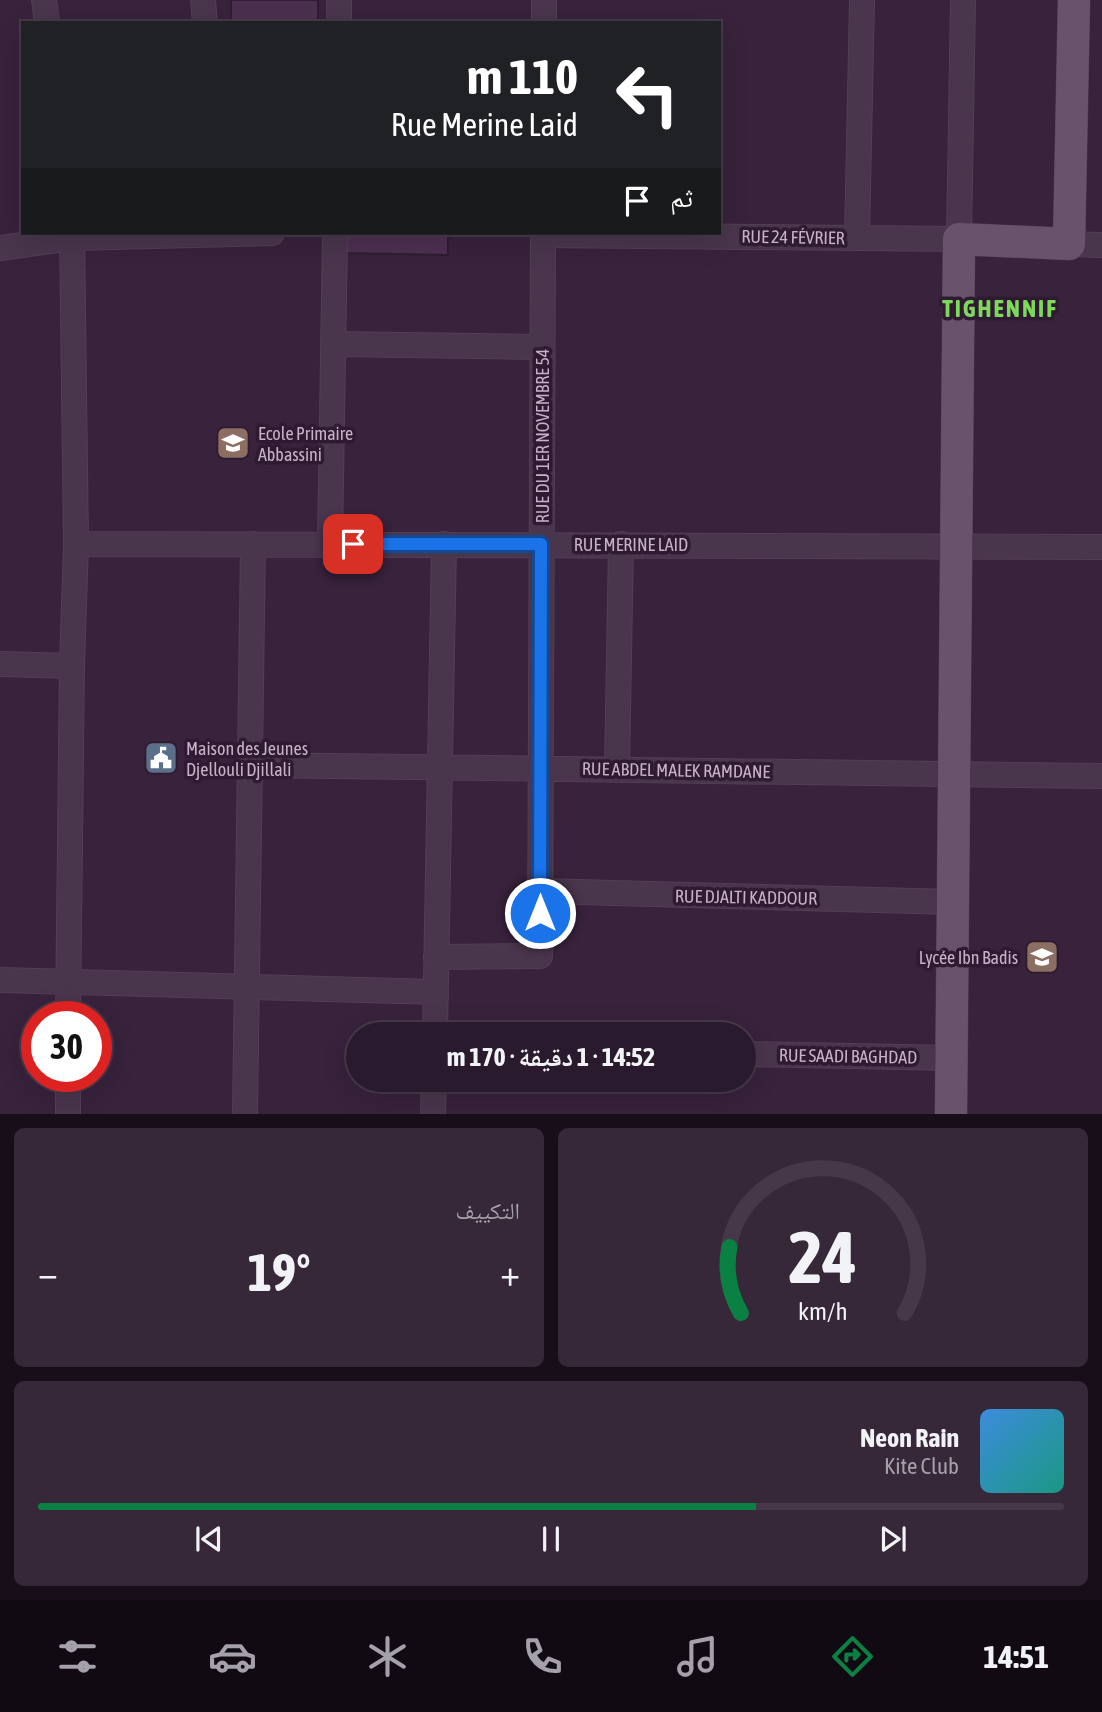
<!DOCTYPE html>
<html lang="ar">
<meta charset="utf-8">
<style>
body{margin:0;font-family:"Asap Condensed","Noto Naskh Arabic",sans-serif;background:#362739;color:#f1f3f6;direction:rtl;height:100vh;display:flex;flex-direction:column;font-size:26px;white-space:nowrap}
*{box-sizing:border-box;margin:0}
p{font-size:23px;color:#a5a1aa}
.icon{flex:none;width:38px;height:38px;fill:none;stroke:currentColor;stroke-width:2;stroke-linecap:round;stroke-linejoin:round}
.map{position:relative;height:1114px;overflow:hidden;direction:ltr}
.sheet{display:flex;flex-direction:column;gap:14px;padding:14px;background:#170e19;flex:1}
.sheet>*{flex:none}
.top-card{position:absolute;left:21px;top:21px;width:700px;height:214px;border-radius:0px;box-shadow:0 7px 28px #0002,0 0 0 2px #463849;direction:rtl;background:#202124;color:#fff;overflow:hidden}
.speed{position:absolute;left:21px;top:1001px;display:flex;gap:14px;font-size:35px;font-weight:700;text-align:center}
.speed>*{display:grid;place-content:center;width:91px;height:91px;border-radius:50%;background:#2a1a2d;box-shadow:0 7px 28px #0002,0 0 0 2px #463849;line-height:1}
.speed .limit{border:10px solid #d22;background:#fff;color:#111}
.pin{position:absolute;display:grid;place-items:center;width:60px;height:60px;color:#fff;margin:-30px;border-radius:14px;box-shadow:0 4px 10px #0006}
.me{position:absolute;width:77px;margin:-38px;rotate:0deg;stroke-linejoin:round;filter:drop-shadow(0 0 5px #0008)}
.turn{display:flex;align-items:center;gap:24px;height:147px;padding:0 28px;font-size:32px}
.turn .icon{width:91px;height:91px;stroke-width:2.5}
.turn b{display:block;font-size:49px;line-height:60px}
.then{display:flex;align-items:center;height:66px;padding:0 28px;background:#0003;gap:14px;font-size:26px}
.big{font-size:52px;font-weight:700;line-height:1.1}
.sheet .widget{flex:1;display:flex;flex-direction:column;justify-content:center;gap:10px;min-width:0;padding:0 24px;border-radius:10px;background:#362739}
.sheet .dial{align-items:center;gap:0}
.dial svg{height:182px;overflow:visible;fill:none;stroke:#463849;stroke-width:7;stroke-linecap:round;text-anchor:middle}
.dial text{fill:#f1f3f6;stroke:none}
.song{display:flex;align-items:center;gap:21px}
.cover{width:84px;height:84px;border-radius:10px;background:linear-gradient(135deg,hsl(210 70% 55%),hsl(170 70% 35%))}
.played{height:7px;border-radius:4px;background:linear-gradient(90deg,#0b8043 70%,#463849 70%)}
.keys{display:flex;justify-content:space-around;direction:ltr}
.heat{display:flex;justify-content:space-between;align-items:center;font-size:38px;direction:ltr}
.sheet .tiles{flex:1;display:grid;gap:14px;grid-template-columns:1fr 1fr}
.widget:last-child{grid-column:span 2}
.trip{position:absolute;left:346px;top:1022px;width:410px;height:70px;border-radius:35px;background:#2a1a2d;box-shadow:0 7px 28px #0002,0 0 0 2px #463849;font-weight:700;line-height:70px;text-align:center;direction:rtl}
.tab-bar{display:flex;height:112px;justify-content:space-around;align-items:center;background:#110a12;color:#a5a1aa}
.tab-bar .icon{width:49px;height:49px}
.tab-bar .current{color:#0b8043}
.tab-bar b{font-size:32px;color:#f1f3f6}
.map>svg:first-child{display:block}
</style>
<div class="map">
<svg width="1102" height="1114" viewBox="0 0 1102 1114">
<rect width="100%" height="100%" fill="#38223c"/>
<path fill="#4c3050" stroke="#301d33" stroke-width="2" d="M231,0H318V23H231Z
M343,233H448V255L343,253Z"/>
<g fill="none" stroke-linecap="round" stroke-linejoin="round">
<defs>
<path id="minor" d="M44,0L47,23
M203,0L205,23
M339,23V0
M544,23V0
M543,235L959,239L963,0
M857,238L862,0
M1069,244L1102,245
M0,248L73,238L272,233
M333,344L542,347
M76,544L1102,547
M330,544L335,233
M0,664L72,666
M250,765L1102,776
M617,769L621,544
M540,891L953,902
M436,957L540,956L543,233
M0,980L436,992
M68,1017L72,666L76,544L72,233
M435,1034L444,544
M744,1054L952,1058
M68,1114V1076
M245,1114L253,544
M433,1114L434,1080"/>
<path id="major" d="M951,1114L959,239L1069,244L1074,0"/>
</defs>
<use href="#minor" stroke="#533f55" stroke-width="26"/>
<use href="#major" stroke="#533f55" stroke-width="33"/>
<use href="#minor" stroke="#49354c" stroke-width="24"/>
<use href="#major" stroke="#69536c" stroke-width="32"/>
</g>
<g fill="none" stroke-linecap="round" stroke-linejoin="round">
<defs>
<path id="route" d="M353,544H541L540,913"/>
</defs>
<use href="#route" stroke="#114b97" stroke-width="18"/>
<use href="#route" stroke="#1a73e8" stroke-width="12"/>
</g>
<defs>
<symbol id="school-square" viewBox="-11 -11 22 22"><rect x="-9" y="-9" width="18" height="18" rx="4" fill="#8d6e63" stroke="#2e1b31"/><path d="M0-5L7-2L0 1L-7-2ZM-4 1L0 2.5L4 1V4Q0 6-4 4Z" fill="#fff"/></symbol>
<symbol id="civic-square" viewBox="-11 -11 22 22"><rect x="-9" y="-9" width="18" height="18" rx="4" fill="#5c6f8a" stroke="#2e1b31"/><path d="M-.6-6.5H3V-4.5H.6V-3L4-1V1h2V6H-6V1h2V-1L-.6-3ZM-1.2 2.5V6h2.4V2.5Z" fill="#fff"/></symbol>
</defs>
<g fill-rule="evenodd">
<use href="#school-square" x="214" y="424" width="38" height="38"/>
<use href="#civic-square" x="142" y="739" width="38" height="38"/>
<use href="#school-square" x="1023" y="938" width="38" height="38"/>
</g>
<g text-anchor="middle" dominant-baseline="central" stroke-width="7" stroke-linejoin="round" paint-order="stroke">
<g font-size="18" fill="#c6b1c8" stroke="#2e1b31">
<text transform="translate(793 237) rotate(1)">RUE 24 FÉVRIER</text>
<text transform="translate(542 436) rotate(-90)">RUE DU 1ER NOVEMBRE 54</text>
<text x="631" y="544">RUE MERINE LAID</text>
<text transform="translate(676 770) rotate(1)">RUE ABDEL MALEK RAMDANE</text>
<text transform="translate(746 897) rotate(1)">RUE DJALTI KADDOUR</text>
<text transform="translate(848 1056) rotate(1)">RUE SAADI BAGHDAD</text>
</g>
<g font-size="18" fill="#c6b1c8" stroke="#2e1b31" text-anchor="start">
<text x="258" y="433">Ecole Primaire<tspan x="258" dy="21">Abbassini</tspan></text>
<text x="186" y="748">Maison des Jeunes<tspan x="186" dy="21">Djellouli Djillali</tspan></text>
<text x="1018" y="957" text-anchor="end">Lycée Ibn Badis</text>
</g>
<g font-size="24" font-weight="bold" letter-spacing="2" fill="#7ed85b" stroke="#2e1b31">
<text x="1000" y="308">TIGHENNIF</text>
</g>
</g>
</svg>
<div class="speed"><div class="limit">30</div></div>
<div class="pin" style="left:353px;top:544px;background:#d93025"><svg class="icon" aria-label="arrive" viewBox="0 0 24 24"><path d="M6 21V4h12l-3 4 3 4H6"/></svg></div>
<svg class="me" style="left:540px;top:913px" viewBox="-20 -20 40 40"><circle r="17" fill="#1a73e8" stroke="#fff" stroke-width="3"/><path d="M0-11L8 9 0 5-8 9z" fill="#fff"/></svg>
<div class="trip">14:52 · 1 دقيقة · 170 m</div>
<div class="top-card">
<div class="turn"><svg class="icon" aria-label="left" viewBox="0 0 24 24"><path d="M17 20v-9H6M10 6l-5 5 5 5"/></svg><div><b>110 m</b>Rue Merine Laid</div></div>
<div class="then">ثم<svg class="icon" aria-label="arrive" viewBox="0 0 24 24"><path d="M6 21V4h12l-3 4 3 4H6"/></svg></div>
</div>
</div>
<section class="sheet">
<div class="tiles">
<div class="widget dial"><svg viewBox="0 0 100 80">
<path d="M14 69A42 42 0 1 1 86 69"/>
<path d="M14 69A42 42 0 0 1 9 40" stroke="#0b8043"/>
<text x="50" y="56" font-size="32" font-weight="700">24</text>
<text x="50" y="72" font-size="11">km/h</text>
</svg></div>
<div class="widget"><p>التكييف</p>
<div class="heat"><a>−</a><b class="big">19°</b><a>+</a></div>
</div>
<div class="widget">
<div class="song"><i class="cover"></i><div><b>Neon Rain</b><p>Kite Club</p></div></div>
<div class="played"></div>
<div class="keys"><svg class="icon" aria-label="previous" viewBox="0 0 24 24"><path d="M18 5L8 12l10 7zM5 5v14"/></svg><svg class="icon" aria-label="pause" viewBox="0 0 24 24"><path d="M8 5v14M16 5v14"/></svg><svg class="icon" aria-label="next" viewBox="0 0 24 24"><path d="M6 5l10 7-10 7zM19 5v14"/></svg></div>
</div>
</div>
</section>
<nav class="tab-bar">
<b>14:51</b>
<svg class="icon current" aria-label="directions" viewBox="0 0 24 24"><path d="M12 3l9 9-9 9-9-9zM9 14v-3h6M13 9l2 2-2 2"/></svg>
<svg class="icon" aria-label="music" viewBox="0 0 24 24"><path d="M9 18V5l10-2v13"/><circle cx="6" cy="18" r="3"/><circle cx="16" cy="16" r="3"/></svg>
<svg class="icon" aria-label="phone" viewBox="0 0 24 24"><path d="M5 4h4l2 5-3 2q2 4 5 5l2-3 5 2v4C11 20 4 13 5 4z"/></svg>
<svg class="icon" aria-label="climate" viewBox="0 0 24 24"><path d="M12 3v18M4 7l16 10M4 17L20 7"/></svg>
<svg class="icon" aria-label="car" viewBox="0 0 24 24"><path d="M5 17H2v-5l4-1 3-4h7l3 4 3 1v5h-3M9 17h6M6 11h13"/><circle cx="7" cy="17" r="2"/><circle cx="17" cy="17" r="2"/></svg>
<svg class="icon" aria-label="filters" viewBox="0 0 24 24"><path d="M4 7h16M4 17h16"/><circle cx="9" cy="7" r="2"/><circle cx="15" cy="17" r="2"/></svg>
</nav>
